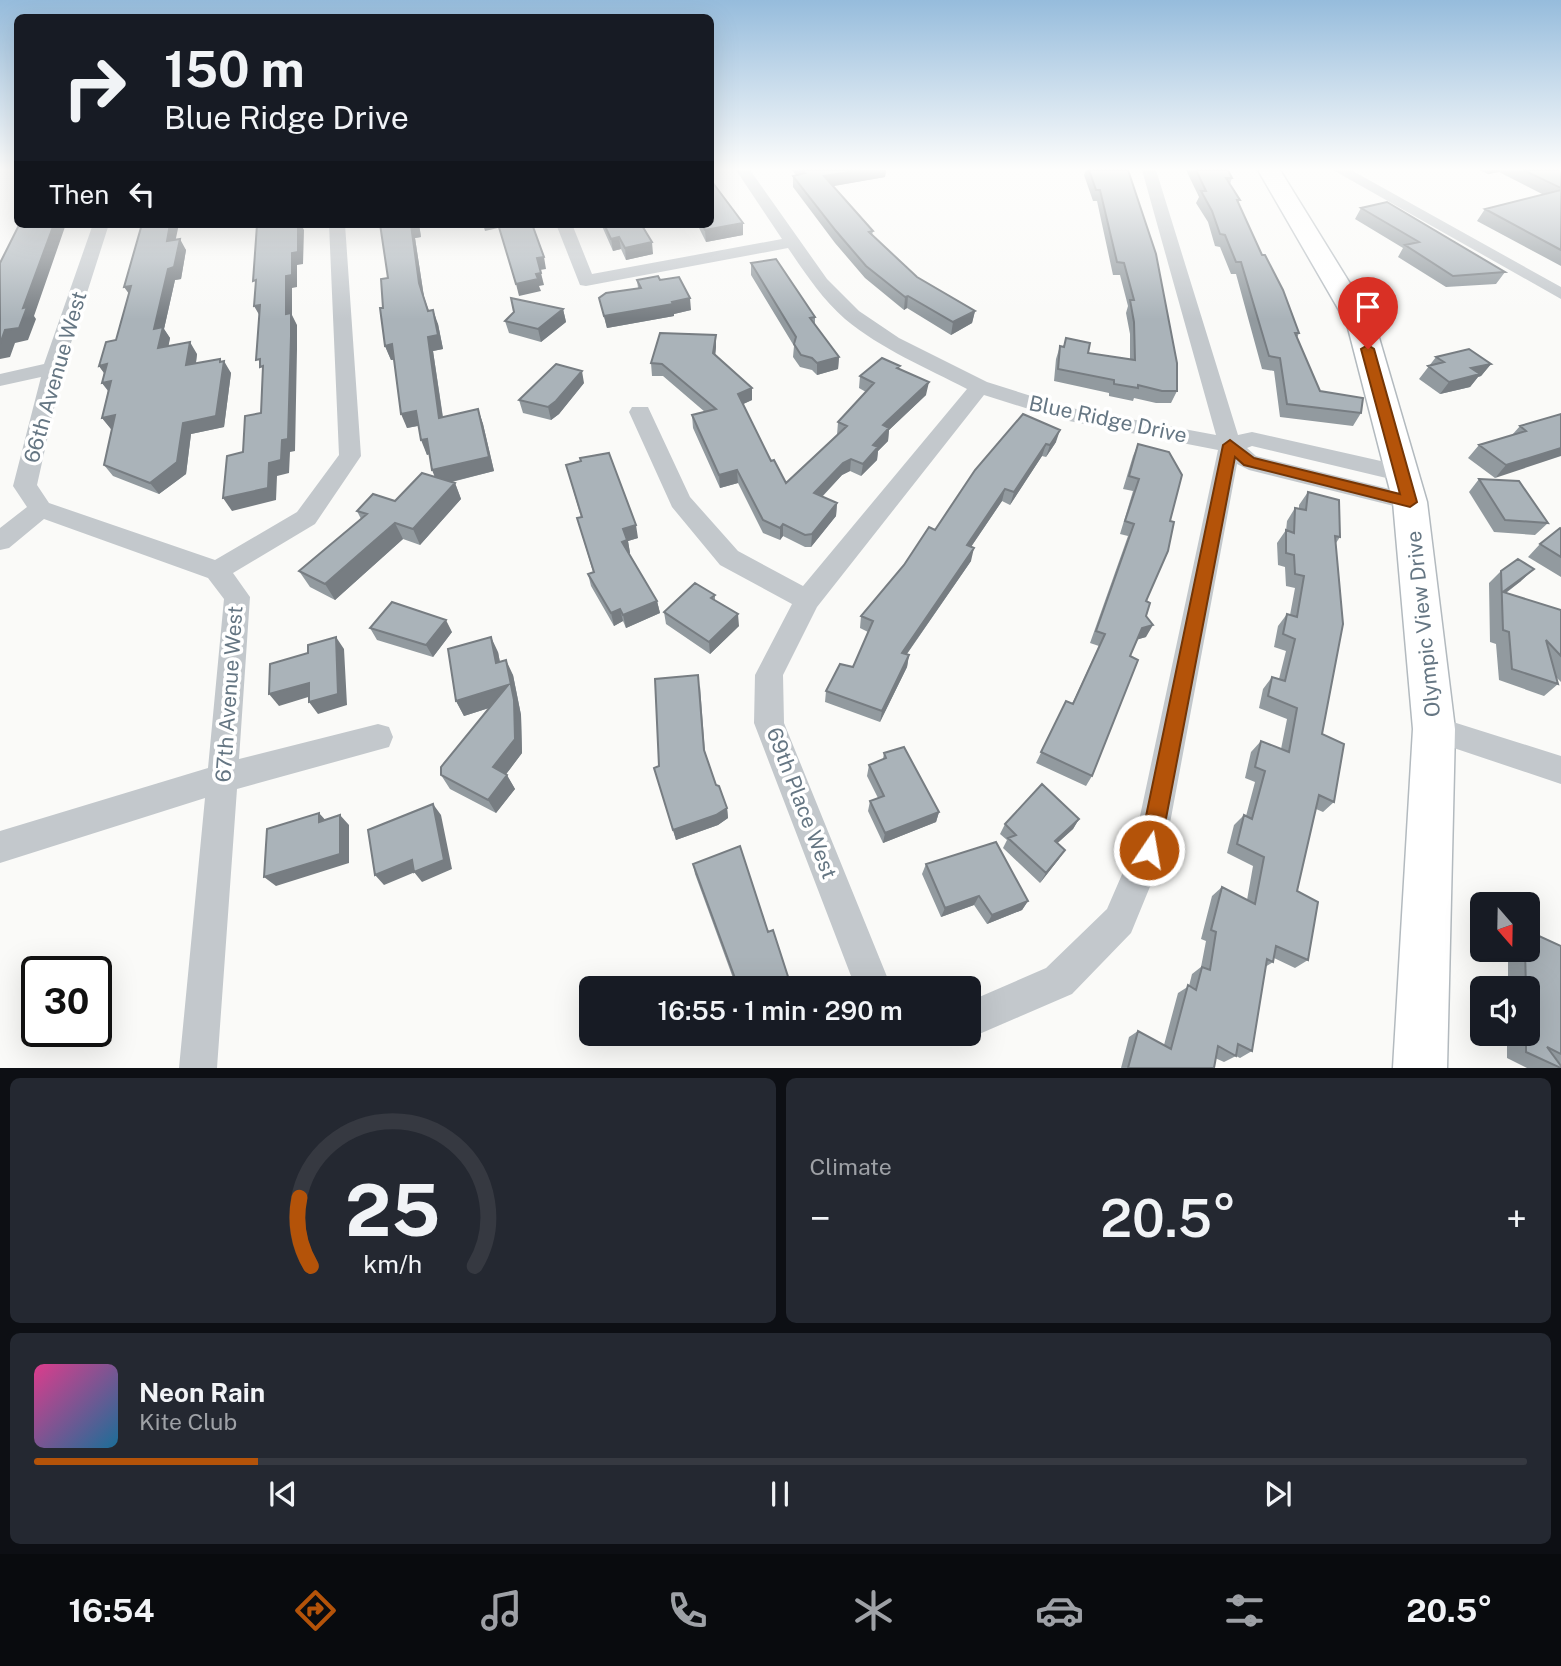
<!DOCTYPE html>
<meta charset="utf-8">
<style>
body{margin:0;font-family:"Public Sans",sans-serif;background:#242831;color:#f1f3f6;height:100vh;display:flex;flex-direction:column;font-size:26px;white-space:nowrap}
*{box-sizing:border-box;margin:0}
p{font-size:23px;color:#9ea1a6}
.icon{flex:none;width:38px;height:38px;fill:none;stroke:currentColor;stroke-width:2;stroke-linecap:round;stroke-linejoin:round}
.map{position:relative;height:1068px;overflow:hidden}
.drawer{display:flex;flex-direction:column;gap:10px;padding:10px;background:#0d0f14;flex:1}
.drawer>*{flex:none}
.banner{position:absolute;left:14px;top:14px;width:700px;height:214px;border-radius:10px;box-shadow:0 7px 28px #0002;background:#171b24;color:#f1f3f6;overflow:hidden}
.needle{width:46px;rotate:160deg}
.buttons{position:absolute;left:1470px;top:892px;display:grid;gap:14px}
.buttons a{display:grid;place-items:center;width:70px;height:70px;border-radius:10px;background:#171b24;box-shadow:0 7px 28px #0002;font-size:35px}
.speed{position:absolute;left:21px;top:956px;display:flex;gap:14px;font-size:35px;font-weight:700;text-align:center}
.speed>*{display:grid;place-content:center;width:91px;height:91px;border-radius:50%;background:#171b24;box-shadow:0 7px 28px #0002;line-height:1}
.speed .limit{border:4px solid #111;border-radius:10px;background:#fff;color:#111}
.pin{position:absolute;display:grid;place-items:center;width:60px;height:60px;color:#fff;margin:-72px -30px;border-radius:50% 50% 50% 0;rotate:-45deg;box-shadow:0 0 7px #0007}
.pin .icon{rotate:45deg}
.me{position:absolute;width:77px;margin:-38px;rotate:12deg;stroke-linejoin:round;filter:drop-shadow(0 0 5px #0008)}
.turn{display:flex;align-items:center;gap:24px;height:147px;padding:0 35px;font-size:32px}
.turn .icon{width:91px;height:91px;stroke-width:2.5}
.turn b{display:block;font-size:49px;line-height:60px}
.then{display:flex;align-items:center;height:66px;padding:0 35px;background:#0003;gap:14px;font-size:26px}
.big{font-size:52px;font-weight:600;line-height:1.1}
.drawer .tile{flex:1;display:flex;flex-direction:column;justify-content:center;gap:10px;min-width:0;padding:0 24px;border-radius:10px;background:#242831}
.drawer .dial{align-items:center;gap:0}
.dial svg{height:182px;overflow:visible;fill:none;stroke:#363941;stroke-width:7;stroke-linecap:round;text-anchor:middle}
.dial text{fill:#f1f3f6;stroke:none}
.song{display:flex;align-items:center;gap:21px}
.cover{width:84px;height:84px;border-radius:10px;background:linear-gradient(135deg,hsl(330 70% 55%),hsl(200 70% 35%))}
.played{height:7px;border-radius:4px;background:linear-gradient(90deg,#b45309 15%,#363941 15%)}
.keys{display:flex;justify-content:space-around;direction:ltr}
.heat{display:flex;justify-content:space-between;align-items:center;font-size:38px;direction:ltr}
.drawer .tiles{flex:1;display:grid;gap:10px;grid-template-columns:1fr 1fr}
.tile:last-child{grid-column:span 2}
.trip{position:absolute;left:579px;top:976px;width:402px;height:70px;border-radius:10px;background:#171b24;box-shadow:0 7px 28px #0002;font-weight:600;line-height:70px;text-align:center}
.tab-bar{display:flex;height:112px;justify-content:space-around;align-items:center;background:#090b0e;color:#9ea1a6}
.tab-bar .icon{width:49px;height:49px}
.tab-bar .selected{color:#b45309}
.tab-bar b{font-size:32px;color:#f1f3f6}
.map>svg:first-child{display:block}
</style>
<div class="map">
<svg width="1561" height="1068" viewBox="0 0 1561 1068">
<rect width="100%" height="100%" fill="#fafaf8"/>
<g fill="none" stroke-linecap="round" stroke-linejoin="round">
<defs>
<path id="secondary" d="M1258,170H1280L1375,324L1427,502L1455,729L1447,1068H1393L1413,729L1393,502L1347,324Z"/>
</defs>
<use href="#secondary" stroke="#b3babf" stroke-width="3"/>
<path fill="#c3c8cc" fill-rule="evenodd" d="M736,170H750L827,279L859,311L899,338L987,382L1066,407L1216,435L1142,170H1156L1238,435L1252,432L1403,466L1411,468L1414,474L1411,480L1403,482L1252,446L1247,448L1256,456L1410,494L1418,496L1422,502L1418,508L1410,510L1249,470L1237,464L1165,850L1131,933L1072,994L970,1038L962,1034H970V1001L1046,968L1107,909L1133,849L1218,450L1064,420L984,395L817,607L783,675L784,723L892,989H856L754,723L755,675L792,604L720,565L672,507L629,412L632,407H648L690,497L738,551L803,586L967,389C927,368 881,349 845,319C822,299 805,273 788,248L586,286L580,285L556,224H572L592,274L782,239Z
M1333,170H1351L1561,287V299Z
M93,224H109L63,368L37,485L49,503L215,560L297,512L339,455L329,224H345L361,456L315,524L233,573L250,597L239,759L378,724L389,727L393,737L389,747L378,750L237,789L217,1068H179L205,798L0,863V831L208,768L224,599L208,578L44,519L9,548L0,550V528L27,507L13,486L41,377L0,386V374L44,364Z
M1434,716L1561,756V784L1424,738L1419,729L1424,720Z"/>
<use href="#secondary" fill="#fff" fill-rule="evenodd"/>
</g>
<path fill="#929a9f" d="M792,170H886L885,177L832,186L873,231L872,235L917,277L975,311L972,323L951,335L907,308L904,310L865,278L835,243L793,187V176L796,175Z
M1086,170H1128L1177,391L1171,403H1156L1134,398L1133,401L1109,396V393L1054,381L1056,359L1060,346L1088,353L1130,359V334L1126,313L1128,306L1120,275H1113L1097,201H1093L1084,175Z
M1186,170H1228L1232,178L1230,184L1240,200L1238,203L1299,333L1297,338L1320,391L1361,413L1353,426L1280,417L1274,371L1262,369L1236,274H1231L1220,247L1215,246L1208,222L1196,203L1199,197Z
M1479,170H1561V266L1477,221L1485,209L1544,195L1499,172L1488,174Z
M711,180L743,223V235L706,242L697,224H710Z
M1361,208L1505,272L1496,284L1446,287L1398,257L1403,248L1355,219Z
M380,224H419L421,237L415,238L424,297L429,311L438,324L443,349L433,351L443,417L478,409L483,424L494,471L452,482L455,483L461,499L420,545L403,539L335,600L310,587L299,571L361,519L357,511L395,501L435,477L429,454L427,455L418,426L407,428L394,360H391L385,346L383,308L388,278Z
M601,224H641L653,254L626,260L621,249L613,251Z
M176,240L186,250L181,279L175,280L164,329L170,338L168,346L197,354L196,363L222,362L231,373L224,427L191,434L186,474L159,494L113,476L104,465L112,429H111L102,418L108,391L102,383L104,373L99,366L116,340L129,293Z
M751,263L815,317V325L839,357L838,369L817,375L812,370L800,367L793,357L794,346L751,275Z
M637,280H660L691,310L674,314V316L607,328L599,298L638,288Z
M563,309L566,322L541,342L509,333L505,321Z
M716,347L715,355L752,388V400L743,404L771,461L786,483L837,435L838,422L866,392L859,388L860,376L900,369L926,395L889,430L888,441L878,451L877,460L861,476L850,471L842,475L822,497L837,503L836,516L811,547H805L783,536L780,540L763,533L738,483L720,488L693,428L692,415L705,412L663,376H652L651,363Z
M1436,357L1491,364L1481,376L1478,377L1470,387L1440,394L1419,379Z
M584,383L559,414L551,420L523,413L519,400Z
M1023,414L1056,442L1046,457L1042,456L1010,505L1002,501L971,547V561L907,654L909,655L907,667L880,722L825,702L826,691L853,667L868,632L860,628L861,616L935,530Z
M1561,414L1495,478L1468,458L1479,445L1512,435L1520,426Z
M1138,444L1146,601V637L1138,639L1130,656L1092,776L1086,786L1036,763L1066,701L1072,704L1099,646L1090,643L1128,536L1120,534L1133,491L1123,489L1133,456Z
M566,465L638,538L628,541L630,553H629L657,601L660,613L626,628L623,621L614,626L591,586L588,574L593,572L577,518L581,517Z
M1479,479L1548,523L1535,535L1494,532L1469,492Z
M1308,492L1340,537L1336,543L1322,734L1334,802L1323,812L1316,809L1297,891L1308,960L1295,968L1274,958L1273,962L1265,967L1252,1051L1240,1058L1236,1056L1224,1062L1215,1058L1214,1068H1121L1129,1037L1138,1031L1164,1045L1178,993L1189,986L1192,974L1201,967L1206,941L1201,939L1212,896L1222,887L1247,900L1253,866L1227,853L1234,825L1244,815L1246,816L1255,782L1245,778L1251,752L1261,741L1281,749L1287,719L1259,708L1263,689L1272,677L1279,679L1286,651L1274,647L1278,626L1287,614L1290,615L1295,588L1286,586L1285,567L1278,565L1277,543L1286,530V531L1287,521L1295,508L1299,509V505Z
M1561,529V577L1528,557L1540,544Z
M1501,571L1521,581L1506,593L1561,610V682L1556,677L1558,684L1544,696L1499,680L1496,644L1490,642L1489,583Z
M715,595V601L739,626L710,654L666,624L664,612Z
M370,628L452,632L433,657L377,640Z
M498,652L500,662L513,675L521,715L522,753L506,774L515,789L496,813L450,789L441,775L489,708L464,716L456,701Z
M700,686L705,753L716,785L727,808L728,818L718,825L676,840L654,768L659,766Z
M884,753L939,812L936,822L883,843L868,811L870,801L878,798L867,776L869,765L883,759Z
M1079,819L1073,829L1057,843L1065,850L1058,860L1040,883L1003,848L1007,840L1000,834L1005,824Z
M693,864L768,932L792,989H737L695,874Z
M926,864L1028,901L1022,910L987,924L974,905L941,917L922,874Z
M1561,946V1068H1527L1507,1058V1034H1528V989H1508V950H1528Z"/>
<path fill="#777d82" d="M863,170H886L885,177L823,188L824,176Z
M1491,170H1500L1499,172L1488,174Z
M743,223V235L706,242L705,230Z
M54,224H66L34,316L36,319L28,340L15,343L10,357L0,359V344L5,330L23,308Z
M170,224H179L173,252L167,241Z
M298,224H301L304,230L303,264L297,265V287L292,288V315L297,325V349L295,451L290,452L289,473L277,476L276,500L232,511L223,498L269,463L286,314V276Z
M419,224L421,237L415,238L424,297L433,326L419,283L411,225Z
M483,224H497L498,228L485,231Z
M619,237L621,249L613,251L611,239Z
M180,239L186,250L181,279L175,280L164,329L170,338L166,360L158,348L154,329L168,269Z
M652,242L653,254L626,260L625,248Z
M544,257L546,269L540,270L537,258Z
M541,273L544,285L539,286L541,291L519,296L516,284L536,274Z
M131,286L132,298L124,287Z
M908,296L907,308L904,310L905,297Z
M690,298L691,310L674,314V316L607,328L604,316Z
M260,305L261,318L254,306Z
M563,309L566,322L541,342L538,329Z
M433,310L438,324L443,349L433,351L445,433L439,418L428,337Z
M975,311L972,323L951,335L953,322Z
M716,335V347L714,366L713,353Z
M190,342L197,354L194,377L186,365Z
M392,344L398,359L391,360L385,346Z
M839,357L838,369L817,375V363Z
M220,359L224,365V361L231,373L224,427L191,434L186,474L159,494L150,483L183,423L220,362Z
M107,364V377L99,366Z
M1491,364L1481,376L1478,377L1470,387L1440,394L1449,382L1471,368Z
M582,371L584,383L559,414L551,420L548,407Z
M111,381V394L102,383Z
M929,382L926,395L889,430L888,441L878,451L877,460L861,476L863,464L883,425Z
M752,388V400L739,406L738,394Z
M478,409L483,424L494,471L438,485L432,470Z
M416,411L422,425L407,428L401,414Z
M115,415L124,426L111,429L102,418Z
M1060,430L1056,442L1046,457L1050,445Z
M427,439L433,453L427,455L421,440Z
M1046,444L1042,456L1010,505L1014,492Z
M1561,448V456L1495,478L1506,465Z
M851,459L850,471L842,475L813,506L814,493L843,463Z
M737,470L738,483L720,488L719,475Z
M455,483L461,499L420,545L413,529Z
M1005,489L1002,501L964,557L967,545Z
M837,503L836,516L811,547L812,534Z
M395,523L403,539L335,600L325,584Z
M783,524V536L780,540V528Z
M636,525L638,538L628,541L630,553L625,554L622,542L623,529Z
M974,548L971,561L899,665L902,653Z
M1534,569L1521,581L1501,596V594Z
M657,601L660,613L626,628L623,615Z
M620,609L623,621L614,626L611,613Z
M738,614L739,626L710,654L709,642Z
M446,620L452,632L433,657L426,645Z
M1153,625L1146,637L1136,640L1142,628Z
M336,637L344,649L347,705L318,714L309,702Z
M491,637L498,652L503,679L496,663Z
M909,655L907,667L880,722L882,711Z
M506,660L513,675L521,715L522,753L501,781L493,767L514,700L464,716L456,701Z
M309,683L318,694L279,706L269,694Z
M507,775L515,789L496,813L488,800Z
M433,804L441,815L452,869L422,882L414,872Z
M727,808L728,818L718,825L676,840L673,830Z
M939,812L936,822L883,843L885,833Z
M319,813L329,824L319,822Z
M340,815L349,825V863L276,886L264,877Z
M1079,819L1073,829L1049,851L1055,841Z
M1065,850L1058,860L1040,883L1046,873Z
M412,860L420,870L384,885L375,875Z
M979,896L974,905L941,917L945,908Z
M1028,901L1022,910L987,924L992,915Z"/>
<path fill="#aab3b9" stroke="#777d82" stroke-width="2" d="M801,170H863L824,176L873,231L869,232L917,277L975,311L953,322L908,296L905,297L866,266L836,231L793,176L805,173Z
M1089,170H1128L1156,254L1177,363V391H1162L1138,385V388L1114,384V380L1058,369L1060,346L1064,347L1066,338L1090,343L1088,353L1135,360L1134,322L1130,300H1134L1124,263L1117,262L1100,190H1096Z
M1196,170H1228L1232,178H1226L1240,200H1237L1262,255H1265L1283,290L1299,333H1295L1320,391L1363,398L1361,413L1287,404L1280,358L1269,356L1241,262H1236L1225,235L1220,234L1212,211L1201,191H1206Z
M1523,170H1561V188Z
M710,179L743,223L705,230L702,224H710Z
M1561,190V250L1485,209Z
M1387,202L1505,272L1453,276L1405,245L1419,242L1361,208Z
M23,224H54L23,308L27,307L19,328L5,330L0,344V263L19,225Z
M142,224H170L167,241L180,239L174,267L168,269L154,329L163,327L158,348L190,342L186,365L220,359V362L224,361L216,416L183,423L177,462L150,483L104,465L115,415L102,418L111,381L102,383L107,364L99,366L106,342L116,340L131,286L124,287Z
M266,224H298V252L292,253V275L286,276V314L291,313V336L288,439L282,440L281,460L269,463L268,488L223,498L227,456L243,452L245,416L261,413L263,366L260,367V359L256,360L260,305L254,306L256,280L253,281L257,225Z
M380,224H415L411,225L419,283L428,311L433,310L438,335L428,337L439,418L478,409L489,457L432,470L427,439L421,440L416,411L401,414L392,344L385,346L380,308H383L381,279L388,278Z
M498,224H532L544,257L537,258L541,273L536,274L538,279L516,284Z
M604,224H641L652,242L625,248L619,237L611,239Z
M776,259L815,317L810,318L839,357L817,363L812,358L801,355L794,344L796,337L751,263Z
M658,276L660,280L679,277L690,298L672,302L673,304L604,316L599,298L606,293L641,288L637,280Z
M511,298L563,309L538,329L505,321L514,312Z
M660,333L716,335L713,353L752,388L738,394L771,461L774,460L786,483L847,426L838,422L874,383L860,376L882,358L900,366L897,368L929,382L883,425L889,428L873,445L878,447L863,464L851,459L843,463L814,493L837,503L812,534L805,535L783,524L780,528L763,520L737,470L719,475L692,415L716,409L662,364L651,363Z
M1469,349L1491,364L1471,368L1480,374L1449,382L1428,366L1444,362L1436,357Z
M556,364L582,371L556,401L548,407L519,400Z
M1023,414L1060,430L1050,445L1046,444L1014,492L1005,489L967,545L974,548L902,653L909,655L882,711L826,691L840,664L853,667L873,621L861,616L904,565L929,527L935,530L975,470Z
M1561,414V448L1506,465L1479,445L1526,431L1520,426Z
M1138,444L1169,452L1182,475L1170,521L1174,522L1168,551L1146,601L1150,603L1146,616L1153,625L1142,628L1130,656L1138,660L1092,776L1041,752L1066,701L1073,704L1105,634L1096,631L1134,524L1125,521L1139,479L1129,476Z
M609,453L636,525L623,529L627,540L622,542L657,601L623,615L620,609L611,613L588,574L594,572L577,518L582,517L566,465L581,461L580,458Z
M422,473L455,483L413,529L395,523L325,584L299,571L367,514L357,511L373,494L395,501Z
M1479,479L1519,481L1548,523L1505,520Z
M1308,492L1339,500L1340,537L1335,536L1343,624L1322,734L1344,744L1334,802L1319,795L1297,891L1318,902L1308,960L1276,946L1273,962L1267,959L1252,1051L1238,1044L1236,1056L1218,1046L1214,1068H1128L1138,1031L1171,1049L1188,985L1196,990L1202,967L1210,970L1216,932L1211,930L1222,887L1255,904L1264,857L1237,844L1244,815L1252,819L1265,771L1255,767L1261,741L1289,752L1297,708L1268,696L1272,677L1285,681L1295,639L1283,634L1287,614L1297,617L1304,576L1295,574L1294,555L1286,553V530L1294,533L1295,508L1306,510Z
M1560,528L1561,529V557L1540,544Z
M1518,559L1534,569L1503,592L1561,610V656L1546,640L1558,684L1512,669L1509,632L1503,630L1501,571Z
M695,583L715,595L711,598L738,614L709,642L664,612Z
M392,602L446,620L426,645L370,628Z
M336,637L338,694L309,702V683L269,694L270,664L308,653V645Z
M491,637L496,663L506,660L514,700L515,739L493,767L507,775L488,800L441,775V767L508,685L456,701L448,649Z
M698,675L704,750L716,785L719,786L727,808L716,815L673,830L654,768L659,766L655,679Z
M904,747L939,812L885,833L870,801L884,796L869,765L886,758L884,753Z
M1042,784L1079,819L1055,841L1065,850L1046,873L1008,838L1016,835L1005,824Z
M433,804L444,860L414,872L412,860L375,875L368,830Z
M319,813V822L340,815V854L264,877L267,829Z
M996,842L1028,901L992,915L979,896L945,908L926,864Z
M740,846L768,932L773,930L792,989H739L693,864Z
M1528,931L1561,946V1054L1547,1047L1561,1066V1068L1526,1052V1034H1528V989H1526L1525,950H1528Z"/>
<linearGradient id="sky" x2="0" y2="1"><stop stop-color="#96bcdc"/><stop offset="0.53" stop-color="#fdfdfc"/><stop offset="1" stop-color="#fdfdfc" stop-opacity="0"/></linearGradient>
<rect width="1561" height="319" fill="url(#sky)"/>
<path fill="#b45309" stroke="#753606" stroke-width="2" d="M1368,345L1374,349L1417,502L1410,507L1244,465L1235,457L1160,850L1157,857L1149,860L1142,857L1139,850L1223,445L1230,440L1254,458L1400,494L1361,349Z"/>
<g text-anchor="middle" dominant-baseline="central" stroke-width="7" stroke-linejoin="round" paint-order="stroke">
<g font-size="21" fill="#657683" stroke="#fff">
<text transform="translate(55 377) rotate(-74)">66th Avenue West</text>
<text transform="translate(1108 419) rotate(12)">Blue Ridge Drive</text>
<text transform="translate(1423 624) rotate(-96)">Olympic View Drive</text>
<text transform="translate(229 694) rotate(-86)">67th Avenue West</text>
<text transform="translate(802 803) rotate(69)">69th Place West</text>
</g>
</g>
</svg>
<div class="buttons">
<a><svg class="needle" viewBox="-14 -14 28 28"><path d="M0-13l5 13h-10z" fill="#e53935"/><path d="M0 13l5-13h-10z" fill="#9ea1a6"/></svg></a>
<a><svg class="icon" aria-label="sound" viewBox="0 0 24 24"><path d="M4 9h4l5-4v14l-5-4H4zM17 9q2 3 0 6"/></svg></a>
</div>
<div class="speed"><div class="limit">30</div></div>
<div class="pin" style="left:1368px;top:349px;background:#d93025"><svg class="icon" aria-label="arrive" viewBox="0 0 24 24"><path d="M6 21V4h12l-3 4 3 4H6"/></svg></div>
<svg class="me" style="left:1149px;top:850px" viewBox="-20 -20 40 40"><circle r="17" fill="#b45309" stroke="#fff" stroke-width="3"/><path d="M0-11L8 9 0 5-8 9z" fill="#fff"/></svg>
<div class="trip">16:55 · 1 min · 290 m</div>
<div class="banner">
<div class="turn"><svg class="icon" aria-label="right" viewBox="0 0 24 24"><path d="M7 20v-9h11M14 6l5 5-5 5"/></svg><div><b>150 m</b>Blue Ridge Drive</div></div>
<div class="then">Then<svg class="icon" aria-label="left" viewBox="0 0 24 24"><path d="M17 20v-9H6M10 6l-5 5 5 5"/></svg></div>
</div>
</div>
<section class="drawer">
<div class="tiles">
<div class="tile dial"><svg viewBox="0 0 100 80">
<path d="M14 69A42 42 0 1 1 86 69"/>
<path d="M14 69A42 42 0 0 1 9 39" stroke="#b45309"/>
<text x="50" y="56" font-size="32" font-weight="700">25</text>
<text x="50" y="72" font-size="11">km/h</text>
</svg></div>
<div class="tile"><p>Climate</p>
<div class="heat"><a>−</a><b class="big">20.5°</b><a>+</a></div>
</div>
<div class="tile">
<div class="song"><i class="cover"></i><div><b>Neon Rain</b><p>Kite Club</p></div></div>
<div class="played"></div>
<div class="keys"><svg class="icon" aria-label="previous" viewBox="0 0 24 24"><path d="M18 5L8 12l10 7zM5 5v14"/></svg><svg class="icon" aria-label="pause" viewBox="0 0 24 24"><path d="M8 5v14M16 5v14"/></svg><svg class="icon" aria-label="next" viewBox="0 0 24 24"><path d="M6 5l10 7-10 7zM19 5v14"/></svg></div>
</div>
</div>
</section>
<nav class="tab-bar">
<b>16:54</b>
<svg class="icon selected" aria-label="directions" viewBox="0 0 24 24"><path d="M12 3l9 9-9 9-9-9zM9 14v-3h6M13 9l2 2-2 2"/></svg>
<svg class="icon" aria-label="music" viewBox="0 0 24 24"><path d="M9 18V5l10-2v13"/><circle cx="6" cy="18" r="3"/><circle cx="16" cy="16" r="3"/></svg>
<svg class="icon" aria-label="phone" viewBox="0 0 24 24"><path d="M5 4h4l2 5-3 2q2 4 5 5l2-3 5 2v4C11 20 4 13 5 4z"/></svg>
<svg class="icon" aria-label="climate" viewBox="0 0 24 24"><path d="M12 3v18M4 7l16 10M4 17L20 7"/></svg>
<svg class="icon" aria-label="car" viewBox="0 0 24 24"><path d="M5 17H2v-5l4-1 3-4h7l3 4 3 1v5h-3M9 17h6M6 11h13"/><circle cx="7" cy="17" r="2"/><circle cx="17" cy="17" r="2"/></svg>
<svg class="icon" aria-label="filters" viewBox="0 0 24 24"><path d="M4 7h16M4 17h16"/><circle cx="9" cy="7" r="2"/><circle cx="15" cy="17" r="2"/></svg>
<b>20.5°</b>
</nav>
